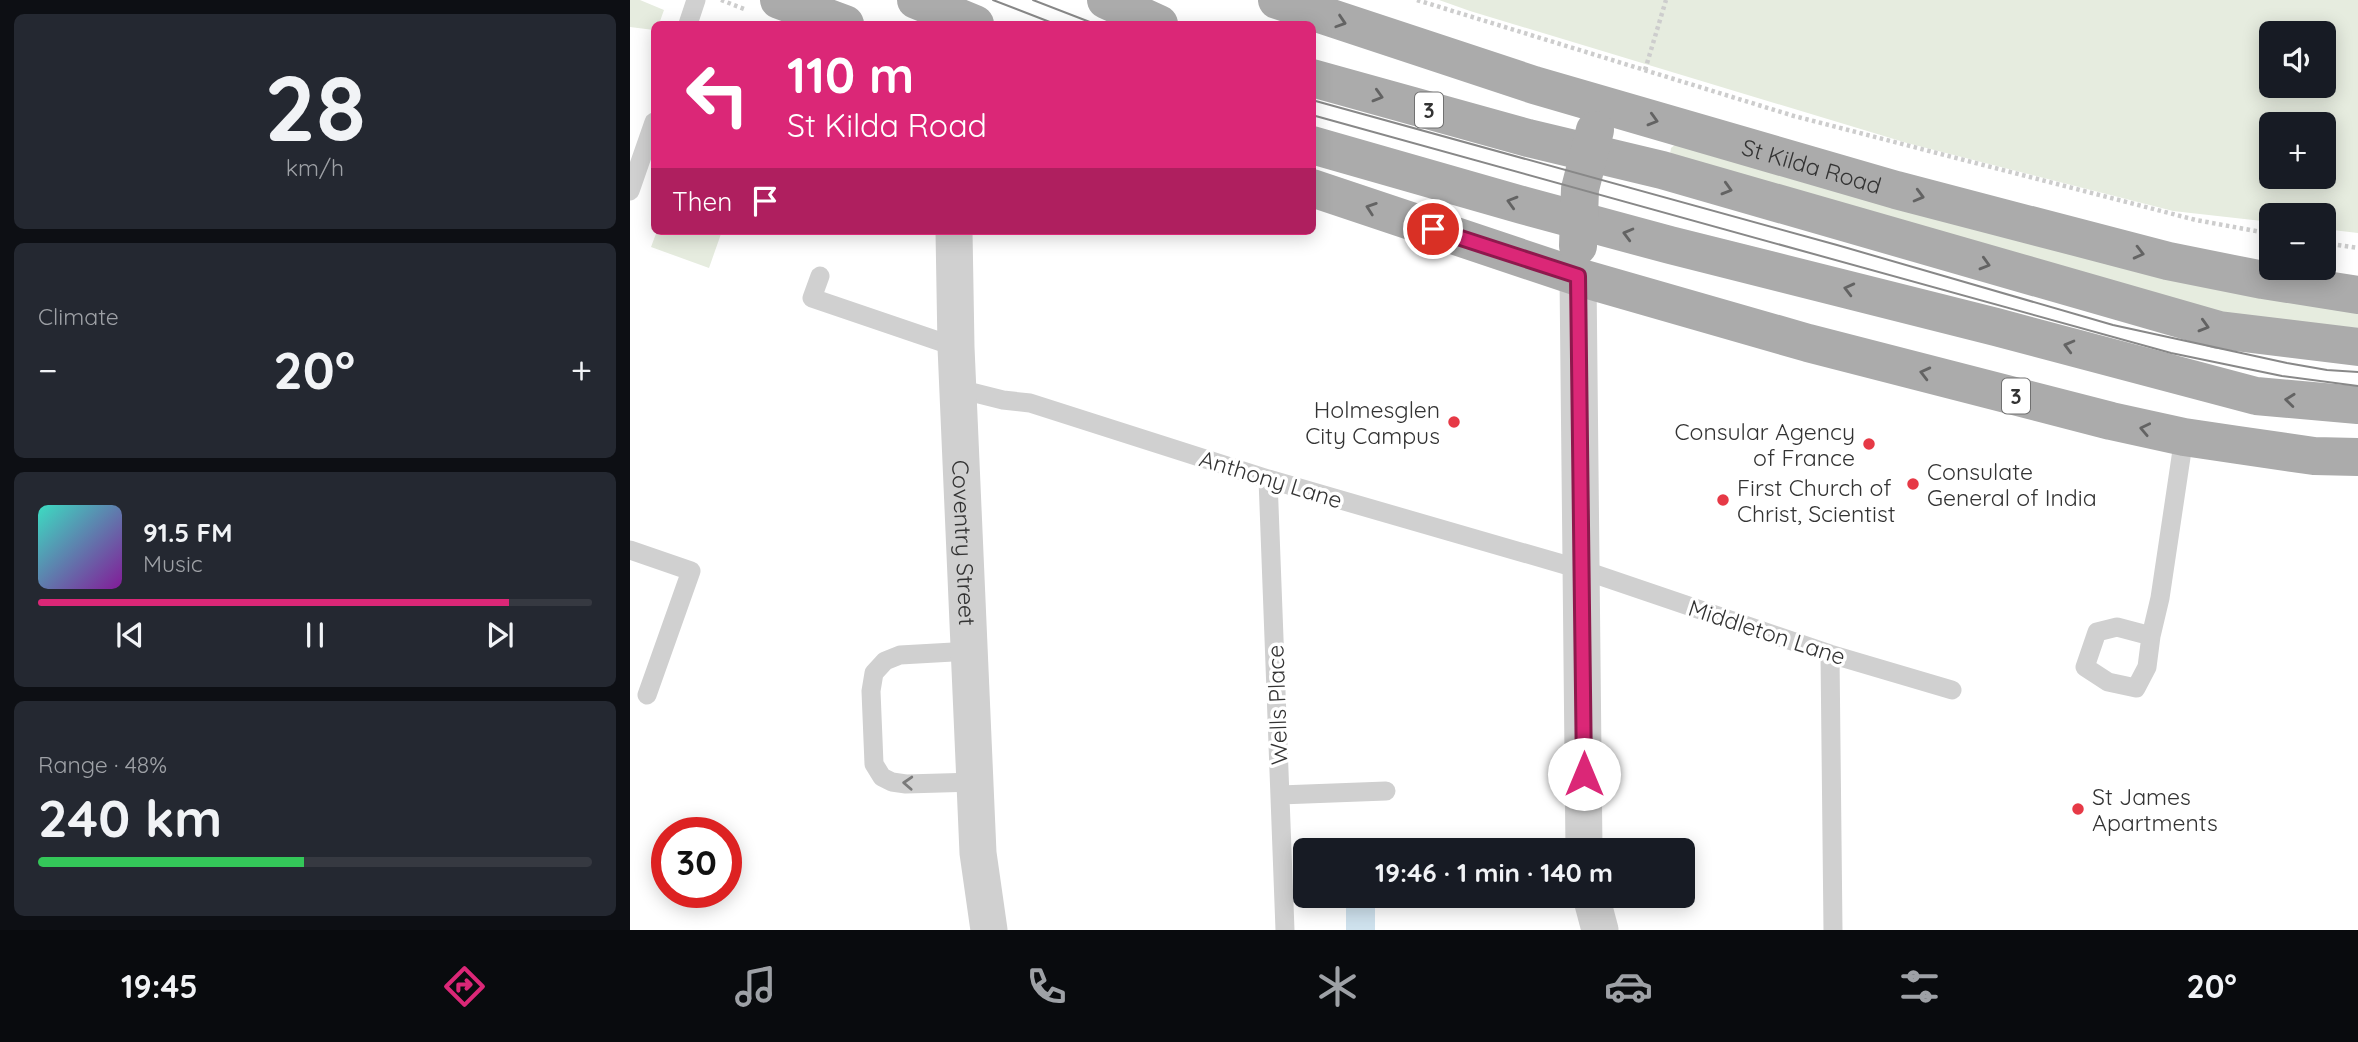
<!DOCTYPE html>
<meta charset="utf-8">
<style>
body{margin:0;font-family:Quicksand,sans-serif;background:#242831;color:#f1f3f6;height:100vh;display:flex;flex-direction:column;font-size:26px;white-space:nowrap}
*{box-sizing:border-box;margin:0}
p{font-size:23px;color:#9ea1a6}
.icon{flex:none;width:38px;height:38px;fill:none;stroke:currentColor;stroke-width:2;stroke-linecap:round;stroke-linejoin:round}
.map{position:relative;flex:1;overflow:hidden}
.drawer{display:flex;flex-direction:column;gap:14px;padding:14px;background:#0d0f14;width:630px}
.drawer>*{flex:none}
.guide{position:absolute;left:21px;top:21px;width:665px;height:214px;border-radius:10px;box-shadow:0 4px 18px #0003;background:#db2777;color:#fff;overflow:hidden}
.buttons{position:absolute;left:1629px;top:21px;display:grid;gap:14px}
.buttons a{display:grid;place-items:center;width:77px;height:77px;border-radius:10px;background:#171b24;box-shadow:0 4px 18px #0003;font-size:35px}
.speed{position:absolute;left:21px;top:817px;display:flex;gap:14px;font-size:35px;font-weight:700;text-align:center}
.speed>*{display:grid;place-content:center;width:91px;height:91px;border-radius:50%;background:#171b24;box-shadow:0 4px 18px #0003;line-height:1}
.speed .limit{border:10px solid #d22;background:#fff;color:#111}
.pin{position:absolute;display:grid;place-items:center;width:60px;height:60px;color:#fff;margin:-30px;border:4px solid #fff;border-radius:50%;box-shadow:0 2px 7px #0007}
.me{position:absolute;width:77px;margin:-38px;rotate:0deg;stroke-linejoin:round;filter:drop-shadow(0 0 5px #0008)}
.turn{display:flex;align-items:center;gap:24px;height:147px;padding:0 21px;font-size:32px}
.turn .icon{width:91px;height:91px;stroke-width:2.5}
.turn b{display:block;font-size:49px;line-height:60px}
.then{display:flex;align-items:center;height:66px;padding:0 21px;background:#0003;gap:14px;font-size:26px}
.big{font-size:52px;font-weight:700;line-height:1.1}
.drawer .card{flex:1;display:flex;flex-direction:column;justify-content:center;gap:10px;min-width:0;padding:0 24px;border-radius:10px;background:#242831}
.drawer .dial{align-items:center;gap:0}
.dial b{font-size:91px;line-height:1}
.song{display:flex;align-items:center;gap:21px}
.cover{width:84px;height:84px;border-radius:10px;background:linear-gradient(135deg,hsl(170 70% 55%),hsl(290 70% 35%))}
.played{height:7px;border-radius:4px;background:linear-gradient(90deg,#db2777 85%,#363941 85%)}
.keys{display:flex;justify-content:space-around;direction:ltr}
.heat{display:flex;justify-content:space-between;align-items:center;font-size:38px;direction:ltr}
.charge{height:10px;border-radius:5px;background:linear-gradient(90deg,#34c759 48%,#363941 0)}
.trip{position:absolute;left:663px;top:838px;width:402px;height:70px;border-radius:10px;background:#171b24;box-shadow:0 4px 18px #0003;font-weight:700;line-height:70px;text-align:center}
.dock{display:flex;height:112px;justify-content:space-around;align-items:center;background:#090b0e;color:#9ea1a6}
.dock .icon{width:49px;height:49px}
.dock .current{color:#db2777}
.dock b{font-size:32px;color:#f1f3f6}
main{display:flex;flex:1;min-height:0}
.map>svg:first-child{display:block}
</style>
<main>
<section class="drawer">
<div class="card dial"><b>28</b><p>km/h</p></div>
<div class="card"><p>Climate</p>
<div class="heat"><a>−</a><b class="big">20°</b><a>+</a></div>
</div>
<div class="card">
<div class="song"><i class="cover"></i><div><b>91.5 FM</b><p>Music</p></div></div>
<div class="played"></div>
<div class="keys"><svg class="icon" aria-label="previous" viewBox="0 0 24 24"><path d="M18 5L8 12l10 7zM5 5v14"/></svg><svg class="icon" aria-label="pause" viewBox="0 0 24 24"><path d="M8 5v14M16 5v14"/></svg><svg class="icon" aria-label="next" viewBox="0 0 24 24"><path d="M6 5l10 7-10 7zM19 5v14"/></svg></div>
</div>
<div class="card"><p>Range · 48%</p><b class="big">240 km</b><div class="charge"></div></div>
</section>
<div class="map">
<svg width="1728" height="930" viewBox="0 0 1728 930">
<rect width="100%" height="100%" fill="#fff"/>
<path fill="#e6ecdf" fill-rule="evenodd" d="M0,0H10L34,10L29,24H24V30L0,27Z
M809,0H1728V233L1694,229V215H1642L1641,222L1543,211L1277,143L840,11ZM1642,33H1694V86H1642ZM1642,124H1694V177H1642Z
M1046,144L1728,308V328L1599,315L1040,154L1041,148Z
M27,231H92L79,268L21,247Z"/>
<path fill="#cfe2ee" d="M745,901V930H716V902Z"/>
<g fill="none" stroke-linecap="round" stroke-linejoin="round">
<path stroke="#cdcdcd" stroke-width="4.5" stroke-dasharray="3.5 3.5" stroke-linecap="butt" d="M91,0L117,10
M787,0L1164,116L1566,220L1642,234
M1015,70L1036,0
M1694,243L1728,248"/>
<path stroke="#d0d0d0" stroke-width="19" d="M58,24L66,0
M0,191L24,122
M190,276L182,298L326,347
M329,389L373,400L400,403L638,479L953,570L1200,654L1322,690
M638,479L655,930
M0,550L61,571L17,695
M1521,636L1487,627L1467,632L1455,667L1478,682L1506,688L1517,667L1521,636L1530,598L1554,437
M341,651L270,655L255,661L244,673L241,691L244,764L252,777L262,782L276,784L346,782
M1200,654L1203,930
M650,795L756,791"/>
<g stroke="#d0d0d0" stroke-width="37">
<path id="s1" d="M324,231L326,347L348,853L359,930"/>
<path d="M948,277L954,850"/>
<path d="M961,896L970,930"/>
</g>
<g stroke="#ababab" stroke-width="38">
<path d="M149,0L215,24"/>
<path d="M286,0L345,24"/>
<path d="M476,0L529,24"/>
<path id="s2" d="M647,0L904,85L1266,190L1538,261L1633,280L1728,295"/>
<path d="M682,78L898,138L1032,170L1589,330L1728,347"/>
<path d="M682,145L892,205L1040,245L1366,327L1626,396L1728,405"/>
<path d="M682,188L948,277L1178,343L1481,421L1554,437L1608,445L1684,456L1728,457"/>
<path d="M948,246L950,189L965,130"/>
</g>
<path stroke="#888" stroke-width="2" d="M363,0L425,24
M403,0L465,24
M682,100L1207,245L1483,325L1657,363L1697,370L1728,372
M682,115L1541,353L1652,376L1728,386"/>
</g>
<defs><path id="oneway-chevron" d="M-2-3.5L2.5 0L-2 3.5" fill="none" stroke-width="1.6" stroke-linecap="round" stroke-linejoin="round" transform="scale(1.75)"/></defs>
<g stroke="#636363">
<use href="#oneway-chevron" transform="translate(711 22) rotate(18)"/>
<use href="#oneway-chevron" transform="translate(748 96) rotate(16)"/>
<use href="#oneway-chevron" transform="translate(1023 120) rotate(16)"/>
<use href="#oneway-chevron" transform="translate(1097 189) rotate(16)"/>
<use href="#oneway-chevron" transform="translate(1289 196) rotate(15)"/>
<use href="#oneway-chevron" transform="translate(882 202) rotate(-164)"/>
<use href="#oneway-chevron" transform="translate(741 208) rotate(-161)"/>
<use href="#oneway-chevron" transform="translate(998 234) rotate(-165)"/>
<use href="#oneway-chevron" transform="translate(1509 253) rotate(14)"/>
<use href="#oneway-chevron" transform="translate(1355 264) rotate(16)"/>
<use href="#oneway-chevron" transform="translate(1219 289) rotate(-166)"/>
<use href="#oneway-chevron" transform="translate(1574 326) rotate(16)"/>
<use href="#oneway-chevron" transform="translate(1439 346) rotate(-165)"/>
<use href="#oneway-chevron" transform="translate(1295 373) rotate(-166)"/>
<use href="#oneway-chevron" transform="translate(1660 400) rotate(-174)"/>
<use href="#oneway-chevron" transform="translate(1515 429) rotate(-168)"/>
</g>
<use stroke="#7a7a7a" href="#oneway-chevron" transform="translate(278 783) rotate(-177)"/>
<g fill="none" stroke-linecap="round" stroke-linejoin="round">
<defs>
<path id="route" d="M803,229L948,276L954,774"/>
</defs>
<use href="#route" stroke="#8e194d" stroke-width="18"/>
<use href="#route" stroke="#db2777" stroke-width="12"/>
</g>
<g fill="#e63946" stroke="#fff" stroke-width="2.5">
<circle cx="824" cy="422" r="7"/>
<circle cx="1239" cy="444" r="7"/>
<circle cx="1283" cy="484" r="7"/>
<circle cx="1093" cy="500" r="7"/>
<circle cx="1448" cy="809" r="7"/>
</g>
<g text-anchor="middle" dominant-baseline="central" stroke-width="7" stroke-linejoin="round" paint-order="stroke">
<g fill="#fff" stroke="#707070" stroke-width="2">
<rect x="785" y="92.5" width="28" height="35" rx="5"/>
<rect x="1372" y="378.5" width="28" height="35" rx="5"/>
</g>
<g font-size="21" font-weight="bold" fill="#333">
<text x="799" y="110">3</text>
<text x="1386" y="396">3</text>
</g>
<g font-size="23" fill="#333" stroke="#fff">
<text stroke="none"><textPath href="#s2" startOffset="560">St Kilda Road</textPath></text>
<text transform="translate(641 479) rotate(17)">Anthony Lane</text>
<text stroke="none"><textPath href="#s1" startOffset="312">Coventry Street</textPath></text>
<text transform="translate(1137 632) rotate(18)">Middleton Lane</text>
<text transform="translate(647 705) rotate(-92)">Wells Place</text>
</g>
<g font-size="23" fill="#333" stroke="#fff" text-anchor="start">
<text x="810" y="409" text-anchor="end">Holmesglen<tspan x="810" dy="26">City Campus</tspan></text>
<text x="1225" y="431" text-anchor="end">Consular Agency<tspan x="1225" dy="26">of France</tspan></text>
<text x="1297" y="471">Consulate<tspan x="1297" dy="26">General of India</tspan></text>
<text x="1107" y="487">First Church of<tspan x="1107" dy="26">Christ, Scientist</tspan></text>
<text x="1462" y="796">St James<tspan x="1462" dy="26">Apartments</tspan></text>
</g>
</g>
</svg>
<div class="buttons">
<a><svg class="icon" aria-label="sound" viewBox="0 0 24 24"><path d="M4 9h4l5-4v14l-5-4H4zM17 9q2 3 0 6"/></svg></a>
<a>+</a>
<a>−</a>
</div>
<div class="speed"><div class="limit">30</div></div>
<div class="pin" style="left:803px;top:229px;background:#d93025"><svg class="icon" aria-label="arrive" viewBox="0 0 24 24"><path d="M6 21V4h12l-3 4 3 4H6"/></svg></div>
<svg class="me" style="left:954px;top:774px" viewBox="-20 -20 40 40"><circle r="19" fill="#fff"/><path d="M0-13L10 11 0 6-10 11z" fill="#db2777"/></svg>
<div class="trip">19:46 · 1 min · 140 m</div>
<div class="guide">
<div class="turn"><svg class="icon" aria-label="left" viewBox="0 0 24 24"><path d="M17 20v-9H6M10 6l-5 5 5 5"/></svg><div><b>110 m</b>St Kilda Road</div></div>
<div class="then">Then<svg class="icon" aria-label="arrive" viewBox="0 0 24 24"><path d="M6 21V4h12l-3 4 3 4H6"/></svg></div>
</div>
</div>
</main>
<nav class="dock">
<b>19:45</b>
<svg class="icon current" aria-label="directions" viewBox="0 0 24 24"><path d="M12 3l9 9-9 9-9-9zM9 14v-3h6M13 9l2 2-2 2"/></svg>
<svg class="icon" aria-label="music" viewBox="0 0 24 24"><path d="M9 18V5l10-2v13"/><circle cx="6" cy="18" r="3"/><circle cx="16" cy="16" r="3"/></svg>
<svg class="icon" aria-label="phone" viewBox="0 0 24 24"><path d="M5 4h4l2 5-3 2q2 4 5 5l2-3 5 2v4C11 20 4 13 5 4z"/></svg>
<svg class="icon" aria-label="climate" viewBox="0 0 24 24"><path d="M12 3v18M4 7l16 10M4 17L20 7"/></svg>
<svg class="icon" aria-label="car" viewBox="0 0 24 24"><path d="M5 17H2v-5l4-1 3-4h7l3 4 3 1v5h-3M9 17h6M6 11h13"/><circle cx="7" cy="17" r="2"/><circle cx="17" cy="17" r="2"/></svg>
<svg class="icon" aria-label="filters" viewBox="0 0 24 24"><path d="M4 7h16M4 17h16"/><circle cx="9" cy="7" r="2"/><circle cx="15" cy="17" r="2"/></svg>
<b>20°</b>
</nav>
